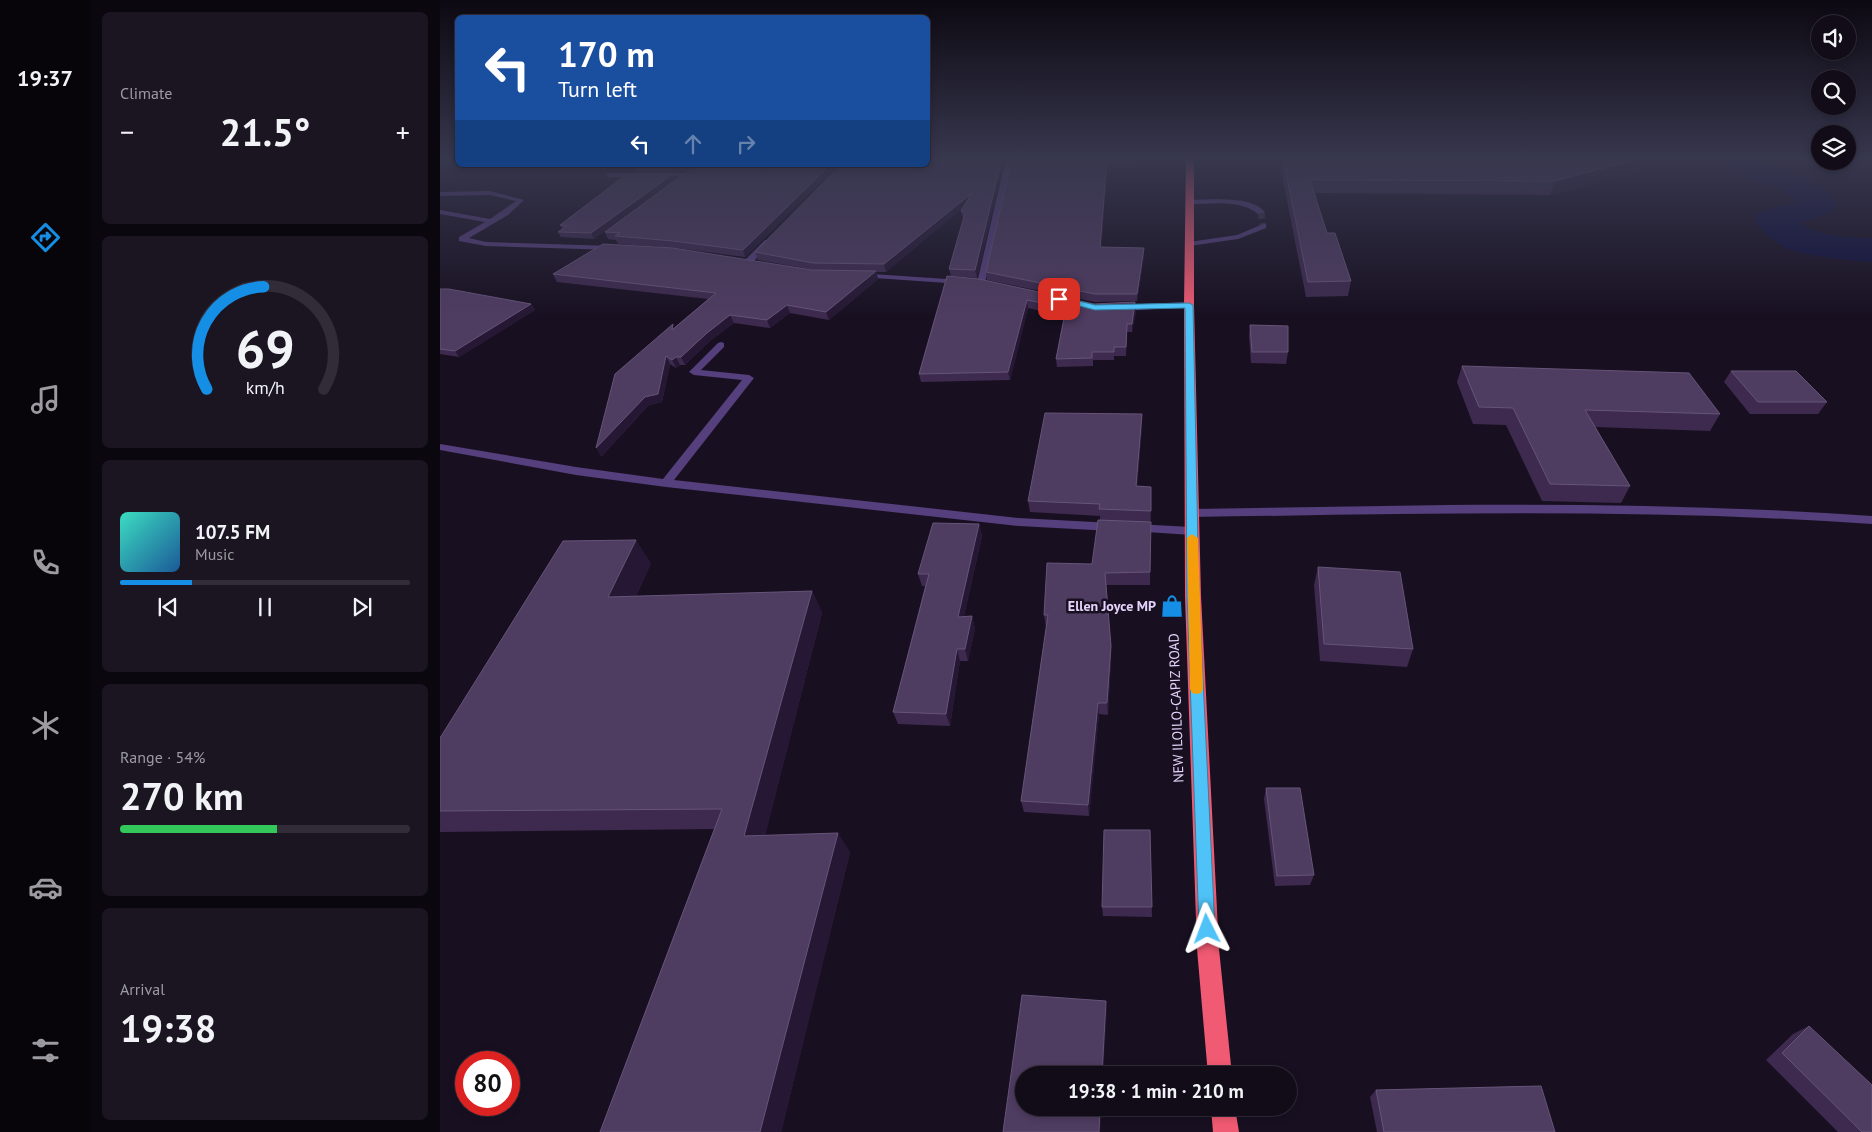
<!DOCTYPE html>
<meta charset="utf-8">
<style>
body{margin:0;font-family:"PT Sans",sans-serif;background:#1b1522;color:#f1f3f6;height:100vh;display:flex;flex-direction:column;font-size:19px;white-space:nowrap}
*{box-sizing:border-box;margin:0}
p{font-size:16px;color:#9c9ba2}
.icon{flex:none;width:28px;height:28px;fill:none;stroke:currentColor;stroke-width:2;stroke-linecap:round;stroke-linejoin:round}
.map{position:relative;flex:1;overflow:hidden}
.side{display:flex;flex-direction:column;gap:12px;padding:12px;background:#0a070e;width:350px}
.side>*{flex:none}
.banner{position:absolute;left:15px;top:15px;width:475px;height:152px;border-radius:8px;box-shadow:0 2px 8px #0003,0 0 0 1px #312c38;background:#1a4fa0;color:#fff;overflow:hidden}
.controls{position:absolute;left:1371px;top:15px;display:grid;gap:10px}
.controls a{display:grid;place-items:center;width:45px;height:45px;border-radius:50%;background:#120c19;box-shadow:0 2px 8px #0003,0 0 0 1px #312c38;font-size:25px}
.speed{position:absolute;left:15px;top:1051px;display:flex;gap:10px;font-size:25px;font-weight:700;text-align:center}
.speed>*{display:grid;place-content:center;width:65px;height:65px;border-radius:50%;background:#120c19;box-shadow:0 2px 8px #0003,0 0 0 1px #312c38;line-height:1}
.speed .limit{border:8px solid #d22;background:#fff;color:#111}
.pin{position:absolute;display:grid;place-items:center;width:42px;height:42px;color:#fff;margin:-21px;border-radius:10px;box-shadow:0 2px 8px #0006}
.me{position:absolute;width:55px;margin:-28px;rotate:357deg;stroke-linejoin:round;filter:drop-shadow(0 0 4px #0008)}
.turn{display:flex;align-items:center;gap:18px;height:105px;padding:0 20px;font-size:22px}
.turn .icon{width:65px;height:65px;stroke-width:2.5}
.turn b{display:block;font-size:35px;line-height:42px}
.lanes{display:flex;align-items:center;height:48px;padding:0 20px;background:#0003;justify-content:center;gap:25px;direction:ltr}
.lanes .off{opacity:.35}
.big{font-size:38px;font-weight:700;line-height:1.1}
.side .widget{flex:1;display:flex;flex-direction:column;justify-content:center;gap:8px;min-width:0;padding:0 18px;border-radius:8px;background:#1b1522}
.side .dial{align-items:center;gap:0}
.dial svg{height:130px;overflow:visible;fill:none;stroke:#312c38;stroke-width:7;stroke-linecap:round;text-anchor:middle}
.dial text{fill:#f1f3f6;stroke:none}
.song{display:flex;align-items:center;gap:15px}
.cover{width:60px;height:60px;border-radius:8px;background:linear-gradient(135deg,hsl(170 70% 55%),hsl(210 70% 35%))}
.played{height:5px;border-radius:2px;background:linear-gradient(90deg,#158fe6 25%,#312c38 25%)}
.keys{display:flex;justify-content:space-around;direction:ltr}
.heat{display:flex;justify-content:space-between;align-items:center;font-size:28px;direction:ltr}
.charge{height:8px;border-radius:4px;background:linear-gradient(90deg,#34c759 54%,#312c38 0)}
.trip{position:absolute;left:575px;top:1066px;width:282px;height:50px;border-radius:25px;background:#120c19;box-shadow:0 2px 8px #0003,0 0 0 1px #312c38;font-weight:700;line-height:50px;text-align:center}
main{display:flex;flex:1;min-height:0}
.dock{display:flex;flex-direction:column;width:90px;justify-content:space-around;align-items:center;background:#07050a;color:#9c9ba2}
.dock .icon{width:35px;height:35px}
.dock .on{color:#158fe6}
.dock b{font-size:22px;color:#f1f3f6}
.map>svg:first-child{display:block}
</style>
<main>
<nav class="dock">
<b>19:37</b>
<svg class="icon on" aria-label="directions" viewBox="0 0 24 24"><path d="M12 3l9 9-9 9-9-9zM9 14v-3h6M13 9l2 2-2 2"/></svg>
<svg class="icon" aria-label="music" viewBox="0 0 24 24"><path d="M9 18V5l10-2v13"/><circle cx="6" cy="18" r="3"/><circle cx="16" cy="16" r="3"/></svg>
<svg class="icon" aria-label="phone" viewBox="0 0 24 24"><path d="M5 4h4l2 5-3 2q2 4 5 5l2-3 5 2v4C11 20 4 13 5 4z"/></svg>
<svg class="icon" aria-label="climate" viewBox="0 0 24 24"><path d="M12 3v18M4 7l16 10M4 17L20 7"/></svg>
<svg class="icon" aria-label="car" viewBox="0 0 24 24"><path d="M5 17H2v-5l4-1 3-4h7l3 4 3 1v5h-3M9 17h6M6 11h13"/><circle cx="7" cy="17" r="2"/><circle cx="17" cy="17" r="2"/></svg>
<svg class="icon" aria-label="filters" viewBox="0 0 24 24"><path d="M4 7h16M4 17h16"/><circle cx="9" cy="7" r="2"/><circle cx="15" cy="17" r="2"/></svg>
</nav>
<section class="side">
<div class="widget"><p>Climate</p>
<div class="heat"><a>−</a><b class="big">21.5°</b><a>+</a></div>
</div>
<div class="widget dial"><svg viewBox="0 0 100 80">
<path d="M14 69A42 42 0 1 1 86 69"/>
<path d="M14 69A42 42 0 0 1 49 6" stroke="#158fe6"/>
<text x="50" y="56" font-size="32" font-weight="700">69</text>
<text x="50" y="72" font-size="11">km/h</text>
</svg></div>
<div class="widget">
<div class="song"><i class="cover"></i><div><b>107.5 FM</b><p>Music</p></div></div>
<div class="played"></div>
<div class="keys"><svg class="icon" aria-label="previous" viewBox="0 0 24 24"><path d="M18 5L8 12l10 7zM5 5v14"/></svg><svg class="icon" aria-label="pause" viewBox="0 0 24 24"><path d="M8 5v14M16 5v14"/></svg><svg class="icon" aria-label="next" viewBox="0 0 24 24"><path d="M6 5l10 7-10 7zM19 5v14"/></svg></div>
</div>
<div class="widget"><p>Range · 54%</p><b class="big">270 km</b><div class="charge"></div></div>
<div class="widget"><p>Arrival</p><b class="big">19:38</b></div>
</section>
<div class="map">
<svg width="1432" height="1132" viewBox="0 0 1432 1132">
<rect width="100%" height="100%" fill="#181021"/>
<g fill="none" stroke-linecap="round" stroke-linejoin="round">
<path fill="#0e103c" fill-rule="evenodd" d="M1288,158H1315L1360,174L1389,191L1394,198L1396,206L1390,213L1360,223C1380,237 1408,237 1432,238V262C1409,260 1367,257 1346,248C1335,243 1321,230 1314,220L1319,212L1358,201L1337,188L1289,171L1284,164Z"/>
<path stroke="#372d42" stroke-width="7" stroke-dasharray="7 4" stroke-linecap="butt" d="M821,212L823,226"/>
<path fill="#553f7c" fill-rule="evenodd" d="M566,158H572L545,283L541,285L537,283Z
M248,173L251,175L250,176L169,177L166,175L169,173Z
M50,191L84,200L68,215L29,238L46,242L174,246L178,248L174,250L46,246L19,241V237L45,222L0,214V210L50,219L76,201L50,195L0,196V192Z
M777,199C794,200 813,199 825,212L818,214C801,199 771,204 750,204L747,202L750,200Z
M823,224H826V228L798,239L749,246L745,244L749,242L797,235Z
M325,240L332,242L311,264H305V260Z
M417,273L522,280L526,282L522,284L420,277H417Z
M749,302L753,305L752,307L679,311L675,308L679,305Z
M281,342L284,343V347L261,370L309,375L314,378L234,480L579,518L672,523L678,527L672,531L579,526L226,487L136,475L0,450V444L136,467L223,479L302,380L254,375L249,372L278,343Z
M1007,505C1149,504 1290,506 1432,516V524C1205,508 979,514 752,517L746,513L752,509Z
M695,524L752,527L758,531L752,535L691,531L689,528Z"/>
<path fill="#f05a72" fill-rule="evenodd" d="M746,158H754V305L761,596L779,949L792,1075H768L757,949L745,596L744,305Z
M771,1108H795L799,1132H773Z"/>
</g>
<path fill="#3d2a4e" d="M564,158L537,278L511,276L509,269L524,219L523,218L521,211L524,207L446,272H436L438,279L389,320L350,313L330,328L294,323L270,341L245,365H240L236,368L230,364L222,402L209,405L161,457L235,327L268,299L117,282L113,274L375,270L318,260L315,252Z
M572,158H722V160L698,161V166L667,167L661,247L704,248V255L697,301L655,302L547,280L546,272Z
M842,158L1210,168L1110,195L874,193L887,233L911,281L908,296L866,297L841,170Z
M196,165H254L245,171L199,172Z
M256,165H398L305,257L236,248L178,244L176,240L168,239L165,232Z
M233,174L235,179L154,239L121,237L118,232L122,229L120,225Z
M507,276L654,304L695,302L696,311L692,332H687L686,356H674V360H653V366L617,367L616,359L624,316L588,308L570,380L481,382L479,374Z
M0,289L91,304L95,310L19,357L0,354Z
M810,325L848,352L846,364L811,363L809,336Z
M1022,366L1280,414L1270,431L1155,427L1190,486L1181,503L1102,501L1066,425L1033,424L1017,382Z
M1291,371L1387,402L1378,414H1310L1284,382Z
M702,414V426L697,486L711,487L710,585H666L671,658L668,715L659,714L649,816L584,812L581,801L606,627L604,615L652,564L660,520V516L590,512L588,501Z
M539,524L542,536L524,616H532L535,629L528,661H520L510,726L458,724L453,712L485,586H482L478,574Z
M211,563L196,596L372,591L382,613L325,835L410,852L341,1132H160L274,829L0,832V738Z
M878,567L973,649L967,667L880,661L874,585Z
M826,788L874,875L870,885L835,886L824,799Z
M710,830L712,917L663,916L662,907Z
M1369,1026L1431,1132H1398L1326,1060L1353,1034Z
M936,1090L1115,1132H937L930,1097Z"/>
<path fill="#261834" d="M562,158H564L537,278L535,270Z
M1202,158H1214L1210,168L1110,195L1115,181Z
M667,161V167L661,254L660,247Z
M243,165H254L245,171Z
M390,165H398L305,257L303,250Z
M233,174L235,179L154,239L151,233Z
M532,193L533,200L446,272L444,264Z
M704,248V255L697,301V294Z
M436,271L438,279L389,320L386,312Z
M587,300L588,308L570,380L568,372Z
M695,302L696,311L692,332V324Z
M91,304L95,310L19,357L15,351Z
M347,305L350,313L330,328L327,320Z
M290,315L294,323L270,341L245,365L241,357L267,333Z
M226,356L230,364L222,402L209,405L161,457L156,448Z
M236,357L240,365L236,368L232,360Z
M702,414V426L696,498V486Z
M539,524L542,536L521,629L518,617Z
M196,540L211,563L185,619L168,597Z
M372,591L382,613L320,855L304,836Z
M532,616L535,629L528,661L525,649Z
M671,646V658L668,715L667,703Z
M517,649L520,661L510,726L506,714Z
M658,703L659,714L649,816L648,805Z
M398,833L410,852L341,1132H320Z
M666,1001L667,1010L663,1075H662Z
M660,1108H662L660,1132H659Z"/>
<path fill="#4f3c61" stroke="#665479" d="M488,158H562L535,270L509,269L525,213L521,211L532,193L444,264L373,263L315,252L401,165H488Z
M572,158H698L667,161L660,247L704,248L697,294H655L546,272Z
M843,158H1202L1115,181L870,180L887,233H895L911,281L868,282Z
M256,165H390L303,250L233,241L175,236L180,233L165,232Z
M187,174H233L151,233L118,232L127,226L120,225Z
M163,244L233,248L372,270L436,271L386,312L347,305L327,320L290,315L267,333L241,357H236L232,360L226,356L218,394L205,397L156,448L175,374L233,324L232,330L276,293L113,274Z
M507,276L539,279L654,304L695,302L692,324H687L686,347H674V352H652V358L616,359L626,308L587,300L568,372L479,374Z
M0,289H9L91,304L15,351L0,349Z
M810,325L848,326V352H812Z
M1022,366L1249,373L1280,414L1145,410L1190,486L1110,484L1073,408L1039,407Z
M1291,371H1356L1387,402H1318Z
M605,413L702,414L696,486L711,487V511L659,509L660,504L588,501Z
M658,520L711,522L710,572L665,573L671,646L667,703H658L648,805L581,801L608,615H604L607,563L652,564Z
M493,523L539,524L518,617L532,616L525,649H517L506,714L453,712L489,574H478Z
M196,540L168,597L372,591L304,836L398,833L320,1132H160L282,809L0,811V738L123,541Z
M878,567L960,572L973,649L884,644Z
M826,788H860L874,875L837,876Z
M664,830H710L712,907H662Z
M582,995L666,1001L662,1075H584V1108H660L659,1132H563Z
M1369,1026L1432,1085V1130L1431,1132H1422L1342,1053Z
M1101,1086L1115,1132H944L936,1090Z"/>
<linearGradient id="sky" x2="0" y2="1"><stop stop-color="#0d0912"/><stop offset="0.5" stop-color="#37374e"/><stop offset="1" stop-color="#37374e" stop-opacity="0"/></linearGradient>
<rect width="1432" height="317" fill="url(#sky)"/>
<path fill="#4fc3f7" stroke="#337fa1" d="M619,296L655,305L749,303L753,305L759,596L775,929L773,935L767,937L761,935L759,929L747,596L745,308L655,310L616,300L615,299Z"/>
<path fill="#f59e0b" d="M752,534L758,538L763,689L761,693L757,694L752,693L750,689L747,538Z"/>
<defs>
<symbol id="shop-bare" viewBox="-9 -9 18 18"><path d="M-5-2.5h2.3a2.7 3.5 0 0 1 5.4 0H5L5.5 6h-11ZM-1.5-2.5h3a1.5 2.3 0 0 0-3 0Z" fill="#158fe6" stroke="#181021" stroke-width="2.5" paint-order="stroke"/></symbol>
</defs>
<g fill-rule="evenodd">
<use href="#shop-bare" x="716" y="590" width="32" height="32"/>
</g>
<g text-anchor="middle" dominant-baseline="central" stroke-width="5" stroke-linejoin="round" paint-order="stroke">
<g font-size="14" font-weight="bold" fill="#e5d4fb" stroke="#181021" text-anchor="end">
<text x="716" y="606">Ellen Joyce MP</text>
</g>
<g font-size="14" fill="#e5d4fb" stroke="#181021">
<text transform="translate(736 708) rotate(-92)">NEW ILOILO-CAPIZ ROAD</text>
</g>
</g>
</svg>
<div class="controls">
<a><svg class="icon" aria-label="sound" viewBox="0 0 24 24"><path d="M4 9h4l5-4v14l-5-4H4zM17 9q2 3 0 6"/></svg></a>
<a><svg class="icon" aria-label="search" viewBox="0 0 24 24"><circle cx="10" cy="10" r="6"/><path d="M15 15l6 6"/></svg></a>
<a><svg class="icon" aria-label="layers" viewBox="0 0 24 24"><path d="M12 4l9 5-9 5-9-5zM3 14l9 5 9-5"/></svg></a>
</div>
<div class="speed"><div class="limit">80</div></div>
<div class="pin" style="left:619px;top:299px;background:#d93025"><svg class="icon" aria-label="arrive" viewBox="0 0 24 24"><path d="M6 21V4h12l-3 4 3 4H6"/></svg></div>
<svg class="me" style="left:767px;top:929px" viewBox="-20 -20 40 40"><path d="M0-17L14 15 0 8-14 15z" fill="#4fc3f7" stroke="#fff" stroke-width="4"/></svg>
<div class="trip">19:38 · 1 min · 210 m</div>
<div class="banner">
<div class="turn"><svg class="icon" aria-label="left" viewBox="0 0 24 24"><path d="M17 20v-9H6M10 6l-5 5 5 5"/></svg><div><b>170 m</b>Turn left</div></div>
<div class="lanes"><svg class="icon" aria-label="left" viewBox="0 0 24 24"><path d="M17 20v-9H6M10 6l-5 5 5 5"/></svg><svg class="icon off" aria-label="ahead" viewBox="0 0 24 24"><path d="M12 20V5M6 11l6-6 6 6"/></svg><svg class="icon off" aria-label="right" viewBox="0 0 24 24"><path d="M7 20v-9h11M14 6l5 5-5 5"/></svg></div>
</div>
</div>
</main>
